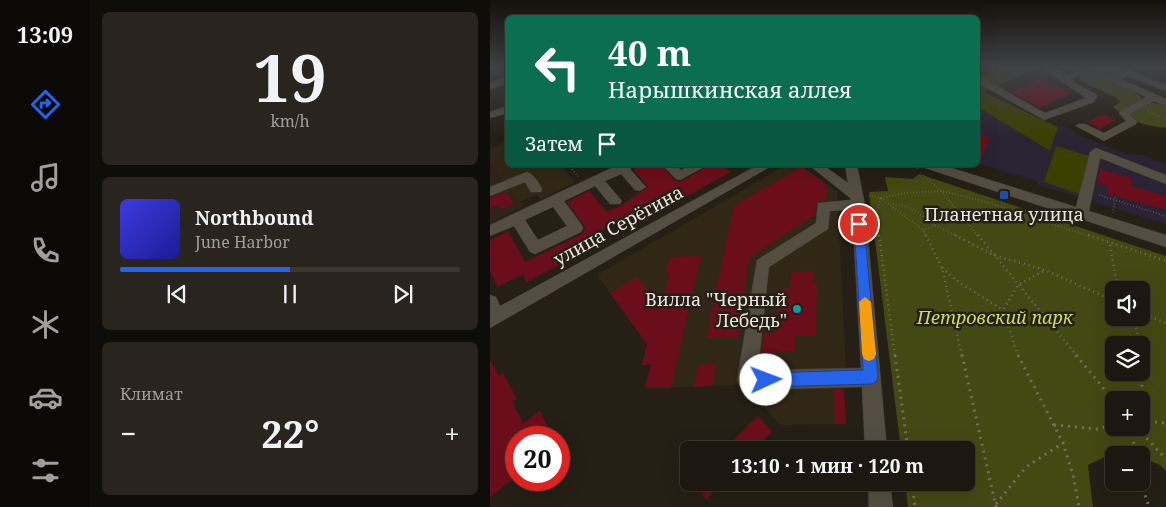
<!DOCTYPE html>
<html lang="ru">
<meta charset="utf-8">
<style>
body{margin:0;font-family:"Noto Serif",serif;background:#29241e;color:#f1f3f6;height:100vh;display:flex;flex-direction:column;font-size:19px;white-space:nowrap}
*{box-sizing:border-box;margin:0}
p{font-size:16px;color:#a09f9f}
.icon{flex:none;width:28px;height:28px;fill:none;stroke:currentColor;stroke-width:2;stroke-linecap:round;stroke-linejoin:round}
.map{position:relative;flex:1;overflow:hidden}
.panel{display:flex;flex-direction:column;gap:12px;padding:12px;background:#0f0d09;width:400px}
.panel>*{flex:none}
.banner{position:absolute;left:15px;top:15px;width:475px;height:152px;border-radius:8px;box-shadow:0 5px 20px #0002,0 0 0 1px #3a3630;background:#0b6e4f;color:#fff;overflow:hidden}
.controls{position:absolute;left:615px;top:281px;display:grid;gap:10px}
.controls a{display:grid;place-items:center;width:45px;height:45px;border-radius:8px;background:#1c1710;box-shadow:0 5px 20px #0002,0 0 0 1px #3a3630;font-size:25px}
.speed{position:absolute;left:15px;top:426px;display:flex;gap:10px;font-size:25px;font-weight:700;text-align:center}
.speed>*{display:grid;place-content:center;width:65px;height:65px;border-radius:50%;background:#1c1710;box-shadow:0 5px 20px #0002,0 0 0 1px #3a3630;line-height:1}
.speed .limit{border:8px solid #d22;background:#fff;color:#111}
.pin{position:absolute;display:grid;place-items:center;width:42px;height:42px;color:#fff;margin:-21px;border:2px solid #fff;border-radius:50%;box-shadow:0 1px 5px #0007}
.me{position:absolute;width:55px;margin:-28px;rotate:88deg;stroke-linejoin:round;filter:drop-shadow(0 0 4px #0008)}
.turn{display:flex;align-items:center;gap:18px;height:105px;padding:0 20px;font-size:22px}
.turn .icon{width:65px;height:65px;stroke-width:2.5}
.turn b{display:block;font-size:35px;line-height:42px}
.then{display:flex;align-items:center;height:48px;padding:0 20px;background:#0003;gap:10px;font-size:19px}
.big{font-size:38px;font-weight:700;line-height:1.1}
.panel .tile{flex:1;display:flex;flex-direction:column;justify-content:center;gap:8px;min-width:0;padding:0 18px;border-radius:8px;background:#29241e}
.panel .dial{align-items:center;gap:0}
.dial b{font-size:65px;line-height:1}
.song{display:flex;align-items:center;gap:15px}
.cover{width:60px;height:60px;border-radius:8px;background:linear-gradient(135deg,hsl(240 70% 55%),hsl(240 70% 35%))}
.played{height:5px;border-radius:2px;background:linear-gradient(90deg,#2563eb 50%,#3a3630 50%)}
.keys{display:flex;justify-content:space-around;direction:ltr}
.heat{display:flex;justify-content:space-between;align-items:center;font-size:28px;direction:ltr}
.trip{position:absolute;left:190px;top:441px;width:295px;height:50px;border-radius:8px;background:#1c1710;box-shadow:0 5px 20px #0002,0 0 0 1px #3a3630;font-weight:700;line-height:50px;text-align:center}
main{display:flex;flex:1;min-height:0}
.dock{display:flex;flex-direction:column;width:90px;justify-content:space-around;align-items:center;background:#0b0906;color:#a09f9f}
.dock .icon{width:35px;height:35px}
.dock .active{color:#2563eb}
.dock b{font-size:22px;color:#f1f3f6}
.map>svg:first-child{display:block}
</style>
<main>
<nav class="dock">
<b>13:09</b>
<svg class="icon active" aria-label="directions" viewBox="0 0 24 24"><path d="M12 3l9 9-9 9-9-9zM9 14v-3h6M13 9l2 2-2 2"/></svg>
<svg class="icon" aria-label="music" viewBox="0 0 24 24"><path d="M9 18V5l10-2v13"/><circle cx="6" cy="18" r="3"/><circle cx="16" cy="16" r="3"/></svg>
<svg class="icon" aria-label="phone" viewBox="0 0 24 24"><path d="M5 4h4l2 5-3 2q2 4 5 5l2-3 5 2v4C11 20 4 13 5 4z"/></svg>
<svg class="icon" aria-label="climate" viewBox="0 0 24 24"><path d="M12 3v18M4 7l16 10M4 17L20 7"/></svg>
<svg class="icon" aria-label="car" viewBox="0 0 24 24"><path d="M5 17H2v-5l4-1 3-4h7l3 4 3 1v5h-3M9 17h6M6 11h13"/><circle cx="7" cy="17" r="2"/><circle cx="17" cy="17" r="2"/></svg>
<svg class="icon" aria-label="filters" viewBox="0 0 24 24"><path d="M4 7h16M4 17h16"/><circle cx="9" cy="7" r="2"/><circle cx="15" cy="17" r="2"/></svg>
</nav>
<section class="panel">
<div class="tile dial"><b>19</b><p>km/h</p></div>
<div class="tile">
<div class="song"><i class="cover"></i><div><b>Northbound</b><p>June Harbor</p></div></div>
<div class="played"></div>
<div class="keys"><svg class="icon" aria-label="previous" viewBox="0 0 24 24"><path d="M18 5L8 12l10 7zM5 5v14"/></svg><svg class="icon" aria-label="pause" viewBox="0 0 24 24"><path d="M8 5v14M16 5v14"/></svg><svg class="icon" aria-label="next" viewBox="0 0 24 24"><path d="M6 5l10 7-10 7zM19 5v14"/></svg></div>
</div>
<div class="tile"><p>Климат</p>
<div class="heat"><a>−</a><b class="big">22°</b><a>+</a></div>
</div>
</section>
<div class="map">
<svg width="676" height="507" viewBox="0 0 676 507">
<rect width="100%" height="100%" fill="#251f15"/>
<path fill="#302717" d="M17,141L18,165H70L85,182L51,199L47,194L30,202L0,162V148Z
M296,165H310L347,191L356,371L353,372L356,424L291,425L252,385L155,388L161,365H152L157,344L107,275Z"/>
<path fill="#2a2333" d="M488,107L559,151L568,127L572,125L589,135L637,154L652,155L676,164V224L548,185L549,182L488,163Z"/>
<path fill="#322319" d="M0,162L34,206L0,223Z"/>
<path fill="#3b4000" d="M518,67H543L548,69L493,92L568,127L560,151L488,107V78Z
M566,146L599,156L590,194L554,182Z"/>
<path fill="#444812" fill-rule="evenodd" d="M612,67L626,69L630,74L623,75L621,81L649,95L653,100L676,106V128C655,126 639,121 623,107L630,102L627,98L588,80L592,75Z
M429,174L676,256V471L670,465L651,457V455L631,449L598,465L603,507H418L415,483L476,482V450H411L379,192L398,191L395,177L423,179ZM624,290H651V318H624ZM624,345H651V372H624ZM624,400H651V428H624Z"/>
<path fill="#6b0e1b" d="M552,78L582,93L550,108L521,92Z
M613,114L626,120L610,129L597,122Z
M488,134L500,137L488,167Z
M151,165H170L185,180L190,182L220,165H232L241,172L190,200L184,194L105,234L111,243L37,282L33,274L8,287L0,271V240L18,231L35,262L92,234L95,227L77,202L99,191L116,211L130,206L158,187L143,169Z
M311,167L338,186L335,200L327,202L325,215L259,258L248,338H216L244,206Z
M610,169L641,178V186L676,196V210L617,194L618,185L607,182Z
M16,192L24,203L12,209L8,205L0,208V198Z
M211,256L181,388H155L161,364L152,365L157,344L120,293L147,277L171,304L180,273H175L180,257Z
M324,271L323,283H327L326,336H306L305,351H285L284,368H270L274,333H286L290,289H300L301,272Z
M0,360L9,376L13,373L27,399L22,402L33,423L50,411L64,438H26V477L0,497Z
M226,364L223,386L204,387L208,365Z
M344,390H354L356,424H345Z
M268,416L282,432L264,450H234Z
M204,482H232L216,500Z"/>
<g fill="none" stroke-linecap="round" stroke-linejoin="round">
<defs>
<path id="minor" d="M0,67H7L0,71Z
M556,67H562L579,75L596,67H607L580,80L606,94L607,96L604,102L554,120L488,83V76L491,77L555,113L596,98L556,71Z
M620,67H632L676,85V91L637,76L631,79L676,99V106L664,101L640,114L647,122L646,124L614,141L586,126L587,124H595L614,133L636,121L629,113L630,111L656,97L620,81V77L630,72Z
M18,77V83L0,89V83Z
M18,106V113L0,118V112Z
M606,148L676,175V184L610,158L599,211L676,235V247L435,168L433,165H452L586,207L600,152Z
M128,165H145L140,169L156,187L150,191L145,190L131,174L115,181L132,201L130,204H120L105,186L74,201L91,224L93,228L91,232L45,254L40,252L24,226L0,236V225ZM63,207L77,226L48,240L35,220Z
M172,165H185L191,170L202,165H218L190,180L186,179Z
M268,165H283L0,328V295L6,297L10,306Z
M319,165H333L358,183L355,165H367L375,205L397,450H375L372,387L257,390L250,387L247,380L267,260L326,223L328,203L361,200L360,198ZM362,210L371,368L268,370L279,267L338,229L340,211Z
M37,172C44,174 49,183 52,189L51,192H41L35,182L0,196V187Z
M378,482H400L403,507H379Z"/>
</defs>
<use href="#minor" stroke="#3e3932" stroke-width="1"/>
<path stroke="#736e65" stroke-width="2" stroke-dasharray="0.5 2.5" stroke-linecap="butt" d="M658,111L676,119
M78,165L89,177
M422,165L427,169
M433,175L451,191L489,237
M609,195L676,216
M379,196L391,198L416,193L451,191L493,201L602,237
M391,198L433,230L436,237
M403,204L419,207L445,225L468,237
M623,213L625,197
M433,230L445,225
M389,237L386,211L391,198"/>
<path stroke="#736e65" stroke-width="2.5" stroke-dasharray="1 4" stroke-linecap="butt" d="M389,235L405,356
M436,235L452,268L472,356
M465,235L503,255L555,270L624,301
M488,235L587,356
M598,235L676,261
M620,245L628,290
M452,268L470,283L513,310
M651,313L676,323
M644,318L650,345
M651,351V356
M528,356L513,310L528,285L555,270"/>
<path stroke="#736e65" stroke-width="3" stroke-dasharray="2 5" stroke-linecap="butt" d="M405,355L418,450
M472,355L506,507
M528,355L573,443L583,475L589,507
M586,355L624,401
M648,400L652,389L651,355
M651,421L676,423
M564,425L607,429L624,425
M641,428L646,455
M647,428L676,459
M422,482L425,507
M651,482L659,507
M506,504L536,467L573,443"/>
<use href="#minor" fill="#544e42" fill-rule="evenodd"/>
</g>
<linearGradient id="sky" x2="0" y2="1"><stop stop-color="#14110c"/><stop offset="0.49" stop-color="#404246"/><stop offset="1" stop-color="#404246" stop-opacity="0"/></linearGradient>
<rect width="676" height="138" fill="url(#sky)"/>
<path fill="#2563eb" stroke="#184099" d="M369,220L374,224L388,377L386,382L381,384L276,387L271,385L269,380L271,375L276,373L373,370L364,224Z"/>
<path fill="#f59e0b" d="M375,297L381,302L386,354L384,359L379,361L374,359L372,354L369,302Z"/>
<rect fill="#1a4fb4" stroke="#251f15" stroke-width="2" x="509" y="190" width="10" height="10" rx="2.5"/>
<circle fill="#0f9aa8" stroke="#251f15" stroke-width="2" cx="307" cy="309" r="5"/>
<g text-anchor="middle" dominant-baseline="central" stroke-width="5" stroke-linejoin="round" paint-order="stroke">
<g font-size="18" fill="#e9e5de" stroke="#251f15">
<text x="514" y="214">Планетная улица</text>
<text x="297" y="299" text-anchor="end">Вилла "Черный<tspan x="297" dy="21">Лебедь"</tspan></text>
</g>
<g font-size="18" fill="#e9e5de" stroke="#251f15">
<text transform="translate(128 225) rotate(-29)">улица Серёгина</text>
</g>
<g font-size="18" font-style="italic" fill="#d0db57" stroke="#251f15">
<text x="505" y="317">Петровский парк</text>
</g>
</g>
</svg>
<div class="controls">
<a><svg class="icon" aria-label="sound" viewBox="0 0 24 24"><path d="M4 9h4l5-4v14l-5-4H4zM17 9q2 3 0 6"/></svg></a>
<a><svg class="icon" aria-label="layers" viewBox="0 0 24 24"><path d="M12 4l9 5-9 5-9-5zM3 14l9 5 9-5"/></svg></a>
<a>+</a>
<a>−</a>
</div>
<div class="speed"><div class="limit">20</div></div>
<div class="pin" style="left:369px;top:224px;background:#d93025"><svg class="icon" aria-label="arrive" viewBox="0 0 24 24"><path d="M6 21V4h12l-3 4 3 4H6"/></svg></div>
<svg class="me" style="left:276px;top:380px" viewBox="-20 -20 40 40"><circle r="19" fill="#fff"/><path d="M0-13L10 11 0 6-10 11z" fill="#2563eb"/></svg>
<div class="trip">13:10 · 1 мин · 120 m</div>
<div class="banner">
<div class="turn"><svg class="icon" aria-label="left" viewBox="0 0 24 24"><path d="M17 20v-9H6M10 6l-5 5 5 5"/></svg><div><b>40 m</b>Нарышкинская аллея</div></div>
<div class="then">Затем<svg class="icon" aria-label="arrive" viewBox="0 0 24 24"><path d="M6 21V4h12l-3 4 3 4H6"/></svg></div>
</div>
</div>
</main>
